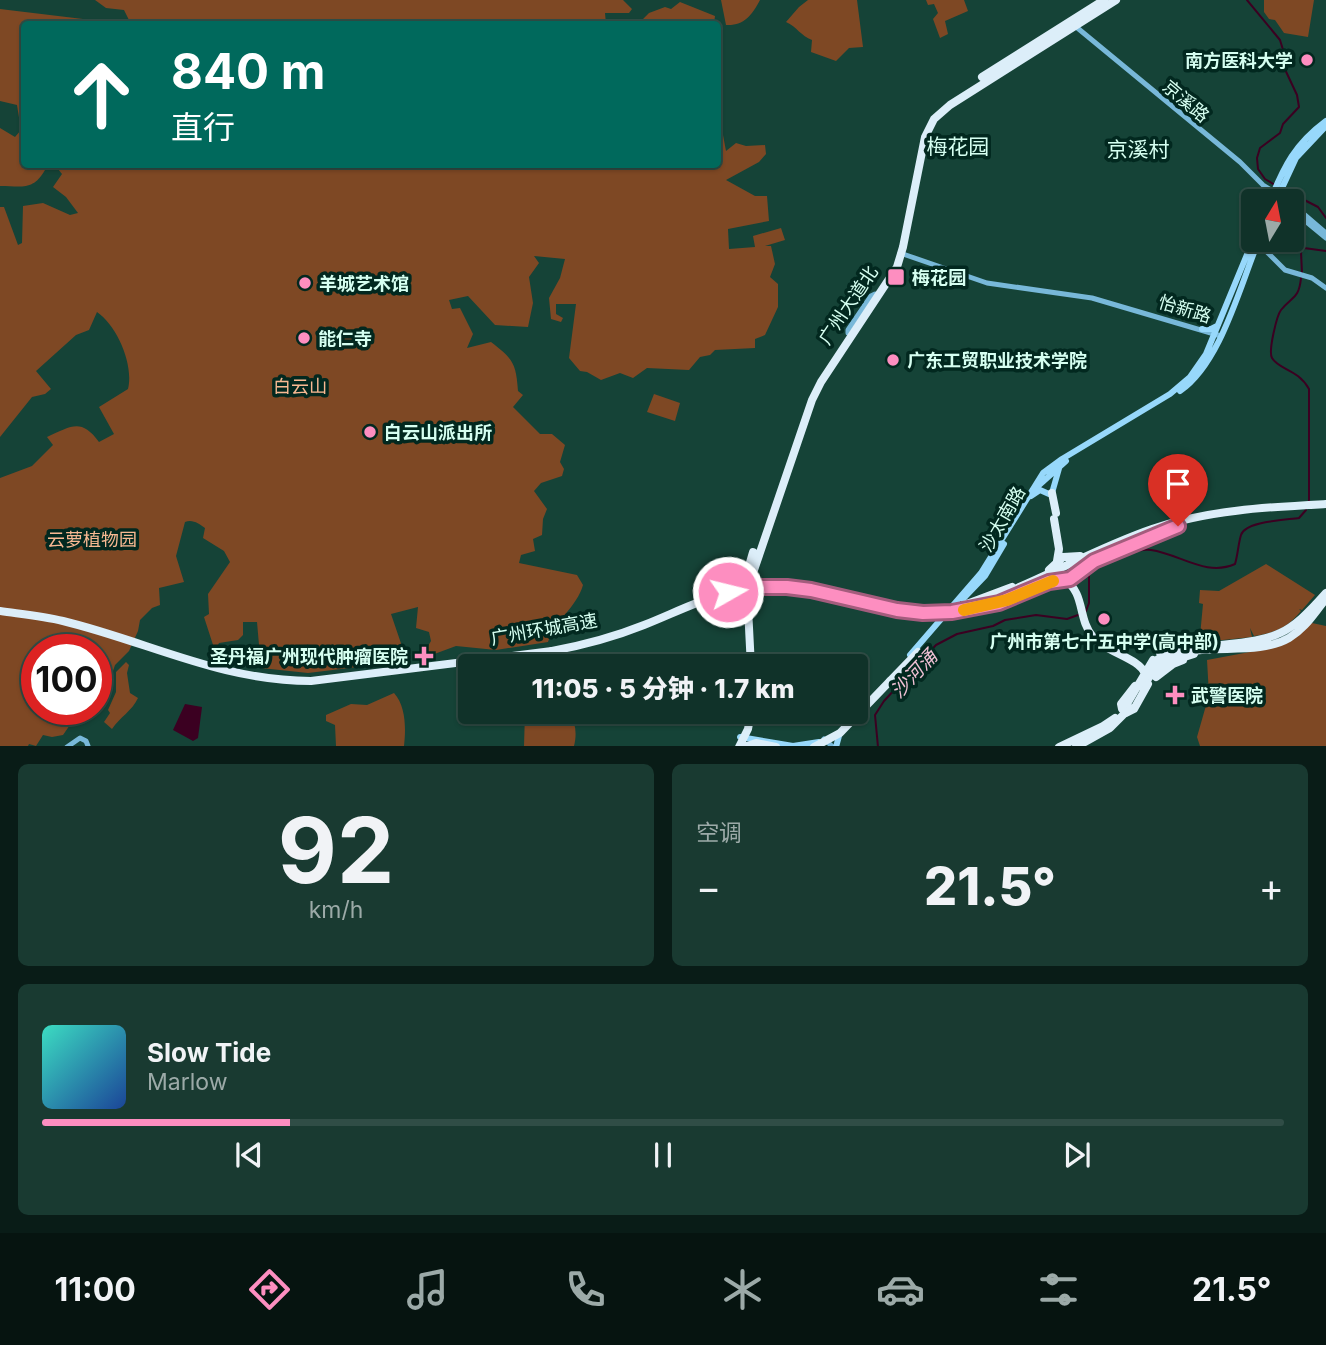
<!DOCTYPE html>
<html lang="zh">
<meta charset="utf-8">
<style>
body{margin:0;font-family:Inter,"Noto Sans SC",sans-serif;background:#193a31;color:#f1f3f6;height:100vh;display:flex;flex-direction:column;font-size:26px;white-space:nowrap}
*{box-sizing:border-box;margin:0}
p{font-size:23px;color:#9caaa8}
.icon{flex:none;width:38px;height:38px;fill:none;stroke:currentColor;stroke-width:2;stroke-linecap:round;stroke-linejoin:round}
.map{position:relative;height:746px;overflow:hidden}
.side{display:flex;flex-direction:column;gap:18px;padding:18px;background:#091c17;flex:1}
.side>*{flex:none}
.top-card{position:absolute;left:21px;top:21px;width:700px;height:147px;border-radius:7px;box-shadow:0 2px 5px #0004,0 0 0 2px #304d46;background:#00695c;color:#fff;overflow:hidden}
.needle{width:46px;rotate:10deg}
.buttons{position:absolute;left:1241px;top:189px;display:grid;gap:14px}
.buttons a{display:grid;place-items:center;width:63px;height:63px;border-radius:7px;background:#103229;box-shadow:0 2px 5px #0004,0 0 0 2px #304d46;font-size:35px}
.speed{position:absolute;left:21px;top:634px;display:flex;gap:14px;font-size:35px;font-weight:700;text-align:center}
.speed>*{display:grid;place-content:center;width:91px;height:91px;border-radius:50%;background:#103229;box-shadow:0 2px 5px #0004,0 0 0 2px #304d46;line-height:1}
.speed .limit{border:10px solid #d22;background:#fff;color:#111}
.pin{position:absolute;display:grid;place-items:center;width:60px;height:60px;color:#fff;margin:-72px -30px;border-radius:50% 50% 50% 0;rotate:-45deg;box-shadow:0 0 7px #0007}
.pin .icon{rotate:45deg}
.me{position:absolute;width:77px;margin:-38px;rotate:82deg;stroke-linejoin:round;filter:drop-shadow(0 0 5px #0008)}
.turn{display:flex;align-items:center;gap:24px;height:147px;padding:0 35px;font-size:32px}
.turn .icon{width:91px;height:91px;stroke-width:2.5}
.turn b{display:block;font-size:49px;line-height:60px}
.big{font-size:52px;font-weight:800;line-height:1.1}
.side .widget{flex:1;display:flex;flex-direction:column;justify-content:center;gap:10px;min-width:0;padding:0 24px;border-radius:10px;background:#193a31}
.side .dial{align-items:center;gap:0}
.dial b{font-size:91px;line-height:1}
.song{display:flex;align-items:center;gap:21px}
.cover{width:84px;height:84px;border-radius:10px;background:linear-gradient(135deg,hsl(170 70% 55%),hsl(220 70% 35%))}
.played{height:7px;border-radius:4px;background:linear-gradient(90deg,#fd8ec0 20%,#304d46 20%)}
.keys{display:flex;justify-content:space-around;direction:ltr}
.heat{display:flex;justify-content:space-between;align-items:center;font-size:38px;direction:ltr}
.side .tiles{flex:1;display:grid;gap:18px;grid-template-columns:1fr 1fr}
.widget:last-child{grid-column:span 2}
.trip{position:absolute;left:458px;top:654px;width:410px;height:70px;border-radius:7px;background:#103229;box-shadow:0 2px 5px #0004,0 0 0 2px #304d46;font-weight:800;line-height:70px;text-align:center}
.tabs{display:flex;height:112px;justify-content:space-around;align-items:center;background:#061410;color:#9caaa8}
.tabs .icon{width:49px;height:49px}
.tabs .on{color:#fd8ec0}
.tabs b{font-size:32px;color:#f1f3f6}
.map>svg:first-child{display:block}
</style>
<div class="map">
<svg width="1326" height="747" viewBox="0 0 1326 747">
<rect width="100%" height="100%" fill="#154337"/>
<path fill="#7e4824" d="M95,0H623L632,9L629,13H605L606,24H131L124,10L106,8Z
M721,0H760C752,15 744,26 726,25Z
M808,0H857L863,47L849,48L836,61L811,52L812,40C801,36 797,27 786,22L799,7Z
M926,0H964L968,11L945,21L948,34L940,38L933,19L938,13L934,4L928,5Z
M1264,0H1314L1308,37L1284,33L1275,20L1269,19L1264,12Z
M680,2L715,16L714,24H634L639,23L649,13L665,7L671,9Z
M0,9L83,19L86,24H24V164H718V132L723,135L726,151L736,143L746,146L765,145L766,154L759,162L726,180L755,196H767L769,221L728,229L729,249L755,247L753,236L781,228L785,240L765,246H771L775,264L770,277L778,284V307L765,335L755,339V348L715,350L710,355L700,357L689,370L647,368L633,378L620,373L601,380L587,372L580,371L569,358L576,304H556V314L563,318L561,322L551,319L549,298L560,278L565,259L534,256L539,263L529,277L533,303L528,327L495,325L468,296L449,300L452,309L460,308L473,334L467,348L491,342C513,359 516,363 518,391L523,395L513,407L540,434H552L565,445L560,462L564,469L562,476L541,483L534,491L547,509L543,519L542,535L533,539L535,551L521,555L519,563L577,575L583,585C577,607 555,620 548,642L496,650L456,646L429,656L425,651L431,641L429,632L416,628L418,607L391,614L407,661L308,673L261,668L257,622H243V635L238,640L219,643L215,651L204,617L209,614L208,594L230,562L224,551L203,538L205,528C199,524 193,519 185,522L176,556L184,582L159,588L160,605L152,608L140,620L138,631L129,651L115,665L112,674L113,689L107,686L105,689L100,686L96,691V649H37V709H81L63,735L52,737L43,735L36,746L29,744L28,746H0V478L32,466L53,445L47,437C72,426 81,418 99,442L114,434L99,407L128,389C134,364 117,326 97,312L89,330L76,335L36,371L51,389L45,394L32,397L0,437V207H4L18,245L22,243L23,206L43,203L70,215L78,213L66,197L53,187L62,174L58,169L45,170C33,191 22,186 0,186V128L15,137L21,130L17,105L0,101Z
M654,394L680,403L675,421L647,412Z
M1266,564L1315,595L1302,610L1299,609L1301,611C1288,627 1275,633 1254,636L1250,628L1252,637L1213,641L1211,635L1200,636L1203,604L1199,603L1200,590L1219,591Z
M1312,623L1326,626V746H1200L1197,737L1209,695L1207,660L1255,651Z
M126,662L129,665L127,673L130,693L138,698C132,711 120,717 112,729L104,722L110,713L108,710L116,692V672Z
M394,693C406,706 406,729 404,746H336L335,725L326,721V715L351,704L367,705Z
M525,712H569C576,723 577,734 574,746H524Z"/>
<path fill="#3b0021" d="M185,704L202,707L198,738L193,741L173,730Z"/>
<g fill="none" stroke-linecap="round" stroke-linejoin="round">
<path stroke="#3b0021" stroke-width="2" d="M1247,0L1280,40L1284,53L1282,63L1297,95L1299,107L1283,124L1280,133L1260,148L1257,158L1258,169L1265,179L1275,185
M1283,189L1318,207L1326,218
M1302,273L1301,252L1304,248L1326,251
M1301,278C1299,299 1292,296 1281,310C1277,315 1268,351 1272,358C1279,370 1298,369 1309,389V501
M1086,611L1089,603V571L1093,566C1110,560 1134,548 1151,550C1180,554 1206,577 1235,564C1238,554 1238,545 1241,535C1245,521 1286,520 1299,518L1306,510
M878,747L875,715L884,701L936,645L957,634L993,626L1005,620L1036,615L1067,619L1078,615"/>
<path stroke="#78b8d9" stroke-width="5" d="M1075,26L1240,162L1263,185L1288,201
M1292,204L1326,233
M1292,210L1326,238
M1258,243L1285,270L1312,278L1326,288
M900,253L987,283L1092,298L1221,336
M848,333V330L871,296L875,294
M824,739L833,747
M67,747L80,738L86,741L88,746"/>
<path stroke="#97d8fb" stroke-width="6" d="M1270,201C1284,166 1295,144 1326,121
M1276,201L1296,158L1326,126
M1202,329H1211L1217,326
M1180,391C1221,363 1240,285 1259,240
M1038,486L1066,461
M1052,493L1060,465
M1031,496L1040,490L1049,494
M963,599L985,576L1004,544
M910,655L981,573L1043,473L1062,459L1170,394L1190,377L1206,354L1253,240
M740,737L793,746L819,742
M836,747L839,736"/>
<path stroke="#dceef9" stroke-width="8" d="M982,77L1104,0
M1052,493L1056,513
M1054,519L1059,549L1057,561
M1049,570L1063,557L1080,556
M1064,579C1086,594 1077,618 1093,637C1105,652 1140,658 1145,674
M1005,593C1054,573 1102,546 1152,529C1207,510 1269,507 1326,504
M1018,596L1049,582L1073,578L1091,562L1173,528
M743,605L744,583L753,552
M0,611C21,614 43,616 63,621C149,642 221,681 311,681L552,651
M1221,645C1277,639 1288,636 1326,593
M1152,663L1169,652L1187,647
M751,667L748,608L753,573L812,400L821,382L897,267L903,247L925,137L934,119L950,105L1116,0
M1156,677L1173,664L1183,660
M890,681L918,652
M1143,688C1147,681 1151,672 1158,666C1190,636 1251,660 1289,638C1306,628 1314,613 1326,599
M1124,709L1153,660
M1059,747L1103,726L1115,718
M1076,747L1110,728L1130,708"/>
<path stroke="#dceef9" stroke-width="8" d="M1074,558L1079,567
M1056,567L1061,577
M998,603L1018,596
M964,605L1012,587
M552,651C584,645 614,637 644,625C682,610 720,589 761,587C807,585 848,602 893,610C930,616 967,612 1003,598
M1160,653L1187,640L1195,642L1197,647L1194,654L1175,660
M1135,686L1121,704L1122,709L1126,713L1134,709L1148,684
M739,747L748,729L751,712
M744,747L756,743L776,747
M814,747L840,733L890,681"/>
</g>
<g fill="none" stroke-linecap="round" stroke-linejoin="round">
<defs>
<path id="route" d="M728,592L758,587H787L811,590L897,610L923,613L952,612L999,603L1049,582L1070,579L1094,561L1178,526"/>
</defs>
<use href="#route" stroke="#a45c7d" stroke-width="18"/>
<use href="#route" stroke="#fd8ec0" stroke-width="12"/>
<path stroke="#f59e0b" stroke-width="12" d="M964,610L1007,600L1053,581"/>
</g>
<g fill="#fd8ec0" stroke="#02281f" stroke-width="2.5">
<circle cx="1307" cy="60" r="7"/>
<rect x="887" y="268" width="18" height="18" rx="3.5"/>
<circle cx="305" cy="283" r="7"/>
<circle cx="304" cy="338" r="7"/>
<circle cx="893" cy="360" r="7"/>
<circle cx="370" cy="432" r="7"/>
<circle cx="1104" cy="619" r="7"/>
<path d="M420.5 645.5h7v7h7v7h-7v7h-7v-7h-7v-7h7z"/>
<path d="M1171.5 684.5h7v7h7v7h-7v7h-7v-7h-7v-7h7z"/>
</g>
<g text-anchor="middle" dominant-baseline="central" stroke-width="7" stroke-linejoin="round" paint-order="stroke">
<g font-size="18" font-weight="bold" fill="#d6fff1" stroke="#02281f" text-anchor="start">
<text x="1293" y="60" text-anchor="end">南方医科大学</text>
<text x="912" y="277">梅花园</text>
<text x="319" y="283">羊城艺术馆</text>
<text x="318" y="338">能仁寺</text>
<text x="907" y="360">广东工贸职业技术学院</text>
<text x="384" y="432">白云山派出所</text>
<text x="1104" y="641" text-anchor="middle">广州市第七十五中学(高中部)</text>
<text x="408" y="656" text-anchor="end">圣丹福广州现代肿瘤医院</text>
<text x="1191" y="695">武警医院</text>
</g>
<g font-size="18" fill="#d6fff1" stroke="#02281f">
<text transform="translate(1186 101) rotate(40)">京溪路</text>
<text transform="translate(848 305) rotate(-56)">广州大道北</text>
<text transform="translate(1185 309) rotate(17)">怡新路</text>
<text transform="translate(1002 519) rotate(-60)">沙太南路</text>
<text transform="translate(544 629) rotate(-10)">广州环城高速</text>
</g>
<g font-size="18" fill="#f8b992" stroke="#02281f">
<text x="300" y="386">白云山</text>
<text x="92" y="539">云萝植物园</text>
</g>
<g font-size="19" font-style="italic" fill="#f1c1d5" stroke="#02281f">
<text transform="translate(914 674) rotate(-47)">沙河涌</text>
</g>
<g font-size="21" fill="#d6fff1" stroke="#02281f">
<text x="958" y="146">梅花园</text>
<text x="1138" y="149">京溪村</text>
</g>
</g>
</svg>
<div class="buttons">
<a><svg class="needle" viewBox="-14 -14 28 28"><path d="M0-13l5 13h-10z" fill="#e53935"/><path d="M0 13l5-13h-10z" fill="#9caaa8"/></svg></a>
</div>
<div class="speed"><div class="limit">100</div></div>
<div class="pin" style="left:1178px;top:526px;background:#d93025"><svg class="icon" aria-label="arrive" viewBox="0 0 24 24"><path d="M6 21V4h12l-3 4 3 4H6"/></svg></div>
<svg class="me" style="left:728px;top:592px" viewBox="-20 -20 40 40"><circle r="17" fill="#fd8ec0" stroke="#fff" stroke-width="3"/><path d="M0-11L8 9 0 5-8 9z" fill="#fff"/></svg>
<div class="trip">11:05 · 5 分钟 · 1.7 km</div>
<div class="top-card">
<div class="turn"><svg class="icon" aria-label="ahead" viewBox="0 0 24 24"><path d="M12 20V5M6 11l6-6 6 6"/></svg><div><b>840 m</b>直行</div></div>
</div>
</div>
<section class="side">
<div class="tiles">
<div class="widget dial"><b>92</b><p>km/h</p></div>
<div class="widget"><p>空调</p>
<div class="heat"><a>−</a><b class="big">21.5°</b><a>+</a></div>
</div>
<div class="widget">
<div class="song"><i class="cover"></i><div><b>Slow Tide</b><p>Marlow</p></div></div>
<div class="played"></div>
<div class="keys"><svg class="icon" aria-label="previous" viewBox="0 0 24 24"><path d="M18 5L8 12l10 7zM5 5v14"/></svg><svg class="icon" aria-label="pause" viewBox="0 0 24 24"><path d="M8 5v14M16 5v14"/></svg><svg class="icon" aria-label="next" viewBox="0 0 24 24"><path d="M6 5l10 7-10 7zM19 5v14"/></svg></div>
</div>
</div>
</section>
<nav class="tabs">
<b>11:00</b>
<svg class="icon on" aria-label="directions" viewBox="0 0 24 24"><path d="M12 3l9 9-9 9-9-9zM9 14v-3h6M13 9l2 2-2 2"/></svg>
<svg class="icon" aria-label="music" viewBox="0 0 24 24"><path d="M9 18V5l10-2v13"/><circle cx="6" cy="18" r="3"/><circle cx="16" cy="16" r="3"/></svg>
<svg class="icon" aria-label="phone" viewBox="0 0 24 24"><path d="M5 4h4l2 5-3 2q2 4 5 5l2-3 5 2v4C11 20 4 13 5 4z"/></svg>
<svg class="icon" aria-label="climate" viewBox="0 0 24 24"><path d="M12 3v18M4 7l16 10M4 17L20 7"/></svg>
<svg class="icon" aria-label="car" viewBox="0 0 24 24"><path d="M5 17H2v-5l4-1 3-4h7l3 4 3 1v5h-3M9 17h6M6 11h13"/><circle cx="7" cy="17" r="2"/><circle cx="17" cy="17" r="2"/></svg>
<svg class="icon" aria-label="filters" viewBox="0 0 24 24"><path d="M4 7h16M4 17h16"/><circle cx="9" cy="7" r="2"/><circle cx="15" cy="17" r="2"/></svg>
<b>21.5°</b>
</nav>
